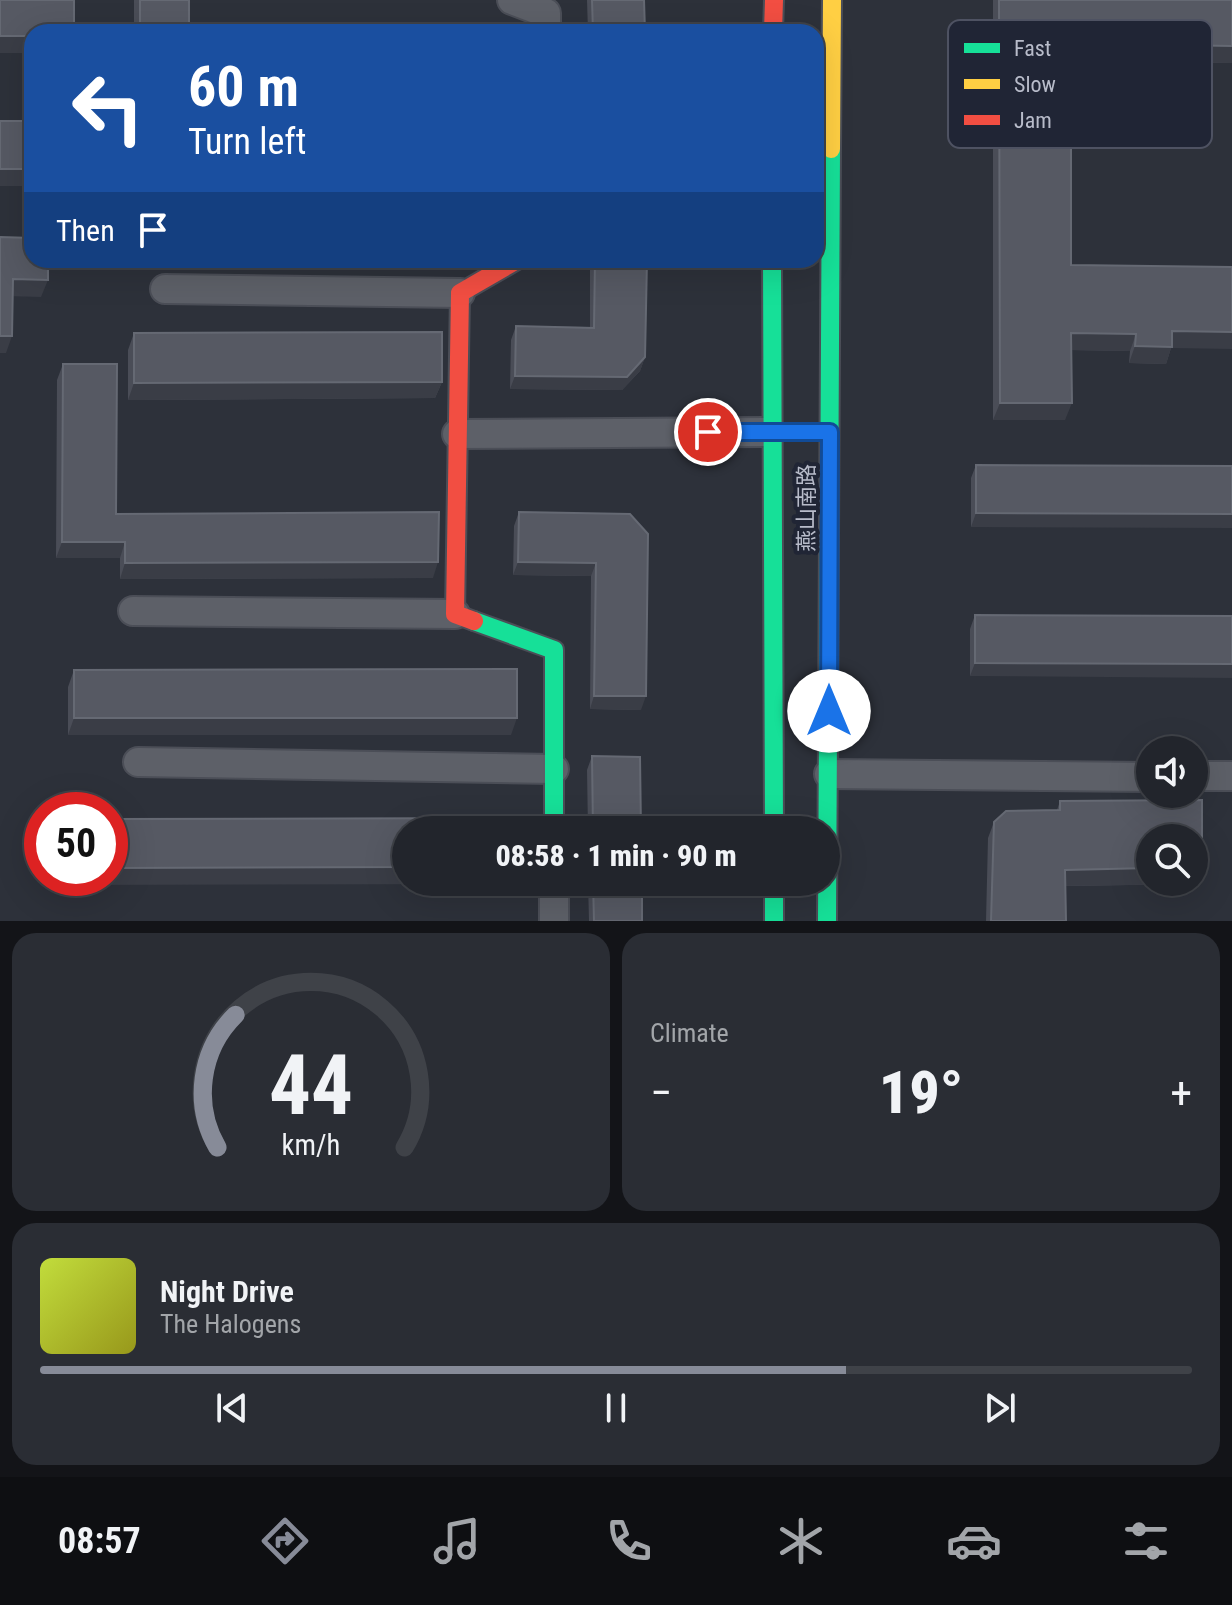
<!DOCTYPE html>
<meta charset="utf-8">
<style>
body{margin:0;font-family:"Roboto Condensed","Noto Sans SC",sans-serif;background:#2a2d34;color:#f1f3f6;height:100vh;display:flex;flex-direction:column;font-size:30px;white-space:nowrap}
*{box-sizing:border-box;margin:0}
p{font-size:26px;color:#a2a5a9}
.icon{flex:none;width:44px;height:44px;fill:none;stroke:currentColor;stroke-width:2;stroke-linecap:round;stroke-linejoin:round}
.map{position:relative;height:921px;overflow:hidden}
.details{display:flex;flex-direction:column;gap:12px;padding:12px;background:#131418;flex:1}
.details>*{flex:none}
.top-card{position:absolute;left:24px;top:24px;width:800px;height:244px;border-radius:24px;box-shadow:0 8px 32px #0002,0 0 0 2px #3f4248;background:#1a4fa0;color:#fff;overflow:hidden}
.fabs{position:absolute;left:1136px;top:736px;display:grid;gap:16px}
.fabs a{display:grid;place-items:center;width:72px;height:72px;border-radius:50%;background:#22252c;box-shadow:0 8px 32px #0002,0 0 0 2px #3f4248;font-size:40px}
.speed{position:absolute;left:24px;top:792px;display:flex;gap:16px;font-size:40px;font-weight:700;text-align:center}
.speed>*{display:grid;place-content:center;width:104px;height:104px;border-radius:50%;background:#22252c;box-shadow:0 8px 32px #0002,0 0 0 2px #3f4248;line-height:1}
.speed .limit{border:12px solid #d22;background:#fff;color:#111}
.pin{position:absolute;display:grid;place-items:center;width:68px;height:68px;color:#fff;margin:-34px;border:4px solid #fff;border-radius:50%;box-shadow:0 2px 8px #0007}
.me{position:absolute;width:88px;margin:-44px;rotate:0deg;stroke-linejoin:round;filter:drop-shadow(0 0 6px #0008)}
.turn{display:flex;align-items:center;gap:28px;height:168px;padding:0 32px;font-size:36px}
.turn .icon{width:104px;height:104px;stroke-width:2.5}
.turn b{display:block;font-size:56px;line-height:68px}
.then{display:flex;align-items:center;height:76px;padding:0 32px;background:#0003;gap:16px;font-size:30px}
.big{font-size:60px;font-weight:800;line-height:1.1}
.details .card{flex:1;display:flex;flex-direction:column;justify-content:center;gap:12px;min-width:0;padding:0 28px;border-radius:24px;background:#2a2d34}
.details .dial{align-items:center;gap:0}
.dial svg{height:208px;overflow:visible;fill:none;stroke:#3f4248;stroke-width:7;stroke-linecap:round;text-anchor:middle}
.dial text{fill:#f1f3f6;stroke:none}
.song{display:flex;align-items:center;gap:24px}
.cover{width:96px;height:96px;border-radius:12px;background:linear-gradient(135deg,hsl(70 70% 55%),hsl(60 70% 35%))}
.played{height:8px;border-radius:4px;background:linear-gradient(90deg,#878b98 70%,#3f4248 70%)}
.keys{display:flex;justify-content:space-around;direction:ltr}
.heat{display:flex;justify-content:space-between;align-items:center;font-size:44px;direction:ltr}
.details .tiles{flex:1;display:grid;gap:12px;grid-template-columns:1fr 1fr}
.card:last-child{grid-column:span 2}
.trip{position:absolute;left:392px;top:816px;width:448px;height:80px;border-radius:40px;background:#22252c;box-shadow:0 8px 32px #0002,0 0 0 2px #3f4248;font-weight:800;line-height:80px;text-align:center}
.menu{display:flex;height:128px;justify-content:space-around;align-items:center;background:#0e0f12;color:#a2a5a9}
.menu .icon{width:56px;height:56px}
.menu .selected{color:#878b98}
.menu b{font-size:36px;color:#f1f3f6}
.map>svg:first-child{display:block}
</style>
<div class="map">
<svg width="1232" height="921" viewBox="0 0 1232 921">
<rect width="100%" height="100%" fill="#2d313a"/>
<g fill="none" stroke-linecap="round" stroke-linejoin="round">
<defs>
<path id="street" d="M512,0L546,13V32
M165,289L460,293
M457,434L771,432
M133,611L455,614
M138,762L554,769
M829,774L1150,777
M1194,776H1232
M554,882V921"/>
<path id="fast" d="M772,260L774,830
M474,621L554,650V830
M774,882V921
M827,921L831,149"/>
<path id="slow" d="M831,149L832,0"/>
<path id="jam" d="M773,32L774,0
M474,621L455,614L460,293L517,260"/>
</defs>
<use href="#street" stroke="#4b4e57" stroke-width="32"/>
<use href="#fast" stroke="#4b4e57" stroke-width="22"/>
<use href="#slow" stroke="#4b4e57" stroke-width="22"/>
<use href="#jam" stroke="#4b4e57" stroke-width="22"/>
<use href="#street" stroke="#5d6068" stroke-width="28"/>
<use href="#fast" stroke="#16e098" stroke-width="18"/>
<use href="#slow" stroke="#ffcf43" stroke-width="18"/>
<use href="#jam" stroke="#f24e42" stroke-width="18"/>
</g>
<path fill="#4a4d57" d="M134,0H189V32H134Z
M587,0H644L645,32H588Z
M993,0H1232V63L1175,62L1170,78L1133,77V65L1071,63V265L1171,348L1166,364L1129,363L1130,351L1071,350L1065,420H993Z
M590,260H647L645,357L640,371L622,390L510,389L511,340L516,326L590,327Z
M134,333L442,382L435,398L128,400V350Z
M63,364L116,514L433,578L120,579V558H56L57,380Z
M976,465L1232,466L971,527V478Z
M519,512L630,514L641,710L590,709L591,576L513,575L514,526Z
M975,615L1232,616L970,676V629Z
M74,670L511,735H68V687Z
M592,756L641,830H588L587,770Z
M1060,801L1196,884L1065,886L1066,921H986L988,838L994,822L1057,810Z
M588,882H642V921H589Z"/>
<path fill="#3a3d46" d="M0,36H32V53H0Z
M1176,45L1232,46V63L1175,62L1170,78L1133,77L1139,60Z
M1071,46L1139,48L1133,65L1065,63Z
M0,169H32V186H0Z
M13,279L48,280L41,297L6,296Z
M1172,331L1232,332V349L1171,348L1166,364L1129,363L1135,346Z
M1071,333L1136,334L1130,351L1065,350Z
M0,336H12L6,353H0Z
M645,357L640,371L622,390L510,389L515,376Z
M442,382L435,398L128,400L134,383Z
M1000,403H1072L1065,420H993Z
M976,513L1232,514V528L971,527Z
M62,542H125L120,558H56Z
M438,562L433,578L120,579L125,563Z
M518,562L596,563L591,576L513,575Z
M975,663L1232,664V678L970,676Z
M594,696H646L641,710L590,709Z
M74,718H517L511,735H68Z
M406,867V882H514L513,884L70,885L73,878H110V868Z
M1150,868V882H1194V868H1202L1196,884L1059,886L1065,870Z"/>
<path fill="#565963" stroke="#656973" stroke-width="2" d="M0,0H74V32H32V36H0Z
M140,0H189V32H140Z
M592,0H644L645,32H593Z
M999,0H1232V46L1176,45V61L1139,60V48L1071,46V265L1232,267V332L1172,331V347L1135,346L1136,334L1071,333L1072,403H1000Z
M0,121H32V169H0Z
M0,237L32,238V260H48V280L13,279L12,336H0Z
M595,260H647L645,357L627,377L515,376L516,326L594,328Z
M442,332V382L134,383V333Z
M63,364H117L116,514L439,512L438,562L125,563V542H62Z
M976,465L1232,466V514L976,513Z
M519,512L630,514L648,534L646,696H594L596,563L518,562Z
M975,615L1232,616V664L975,663Z
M517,669V718H74V670Z
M592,756L640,757L641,830H593Z
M1202,800V868H1194V838H1150V868L1065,870L1066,921H991L994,822L1006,811L1060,810V801Z
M519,818V830H406V867L110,868V819Z
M593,882H642V921H594Z"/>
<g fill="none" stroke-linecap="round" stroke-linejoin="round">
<defs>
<path id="route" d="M708,432H830L829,711"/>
</defs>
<use href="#route" stroke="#114b97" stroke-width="20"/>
<use href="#route" stroke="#1a73e8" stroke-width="14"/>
</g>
<g text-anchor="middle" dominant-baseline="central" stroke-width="8" stroke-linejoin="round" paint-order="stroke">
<g font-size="22" fill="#b8bcca" stroke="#202535">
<text transform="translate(806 508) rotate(-90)">燕山南路</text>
</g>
</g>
<rect x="948" y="20" width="264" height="128" rx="12" fill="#202535" stroke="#4e5262" stroke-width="2"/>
<rect x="964" y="43" width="36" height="10" fill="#16e098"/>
<rect x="964" y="79" width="36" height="10" fill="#ffcf43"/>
<rect x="964" y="115" width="36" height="10" fill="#f24e42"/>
<g font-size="22" fill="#b8bcca">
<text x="1014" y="56">Fast</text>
<text x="1014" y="92">Slow</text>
<text x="1014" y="128">Jam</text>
</g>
</svg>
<div class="fabs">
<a><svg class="icon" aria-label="sound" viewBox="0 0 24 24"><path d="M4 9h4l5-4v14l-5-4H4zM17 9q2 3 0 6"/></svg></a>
<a><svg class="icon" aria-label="search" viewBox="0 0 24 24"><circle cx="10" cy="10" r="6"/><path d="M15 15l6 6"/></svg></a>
</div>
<div class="speed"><div class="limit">50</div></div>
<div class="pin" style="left:708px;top:432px;background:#d93025"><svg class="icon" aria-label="arrive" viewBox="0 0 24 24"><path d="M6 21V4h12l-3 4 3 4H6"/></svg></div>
<svg class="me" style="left:829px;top:711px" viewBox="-20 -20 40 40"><circle r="19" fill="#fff"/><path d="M0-13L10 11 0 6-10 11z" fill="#1a73e8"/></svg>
<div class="trip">08:58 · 1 min · 90 m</div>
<div class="top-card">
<div class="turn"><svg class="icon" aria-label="left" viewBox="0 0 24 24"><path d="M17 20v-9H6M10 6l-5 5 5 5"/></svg><div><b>60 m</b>Turn left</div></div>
<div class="then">Then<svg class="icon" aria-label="arrive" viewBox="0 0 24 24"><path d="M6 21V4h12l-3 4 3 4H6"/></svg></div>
</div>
</div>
<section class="details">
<div class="tiles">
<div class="card dial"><svg viewBox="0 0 100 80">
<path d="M14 69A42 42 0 1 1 86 69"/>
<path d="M14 69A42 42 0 0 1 21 18" stroke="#878b98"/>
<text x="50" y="56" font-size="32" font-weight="700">44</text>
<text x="50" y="72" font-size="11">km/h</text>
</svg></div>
<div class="card"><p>Climate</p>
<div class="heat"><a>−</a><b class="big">19°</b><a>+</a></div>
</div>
<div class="card">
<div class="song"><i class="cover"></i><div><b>Night Drive</b><p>The Halogens</p></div></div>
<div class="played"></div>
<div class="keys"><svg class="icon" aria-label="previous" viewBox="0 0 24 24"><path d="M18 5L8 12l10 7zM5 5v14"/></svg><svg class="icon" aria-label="pause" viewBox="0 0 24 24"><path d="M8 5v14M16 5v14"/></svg><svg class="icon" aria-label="next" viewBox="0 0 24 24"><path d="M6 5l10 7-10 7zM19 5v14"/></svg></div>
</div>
</div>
</section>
<nav class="menu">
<b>08:57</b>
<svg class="icon selected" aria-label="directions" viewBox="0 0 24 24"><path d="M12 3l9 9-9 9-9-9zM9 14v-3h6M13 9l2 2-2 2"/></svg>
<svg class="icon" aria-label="music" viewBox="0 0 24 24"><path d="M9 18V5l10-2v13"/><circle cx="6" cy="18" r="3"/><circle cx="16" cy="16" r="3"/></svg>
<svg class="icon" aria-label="phone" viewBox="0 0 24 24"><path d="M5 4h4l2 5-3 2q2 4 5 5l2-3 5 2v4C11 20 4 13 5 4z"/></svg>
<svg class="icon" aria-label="climate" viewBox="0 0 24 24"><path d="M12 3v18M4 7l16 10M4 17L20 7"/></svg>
<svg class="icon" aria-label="car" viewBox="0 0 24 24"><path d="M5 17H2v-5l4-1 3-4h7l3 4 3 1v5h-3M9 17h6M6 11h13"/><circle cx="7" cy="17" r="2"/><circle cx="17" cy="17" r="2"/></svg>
<svg class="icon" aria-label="filters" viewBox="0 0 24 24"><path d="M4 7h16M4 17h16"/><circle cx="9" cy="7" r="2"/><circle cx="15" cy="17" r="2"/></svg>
</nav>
